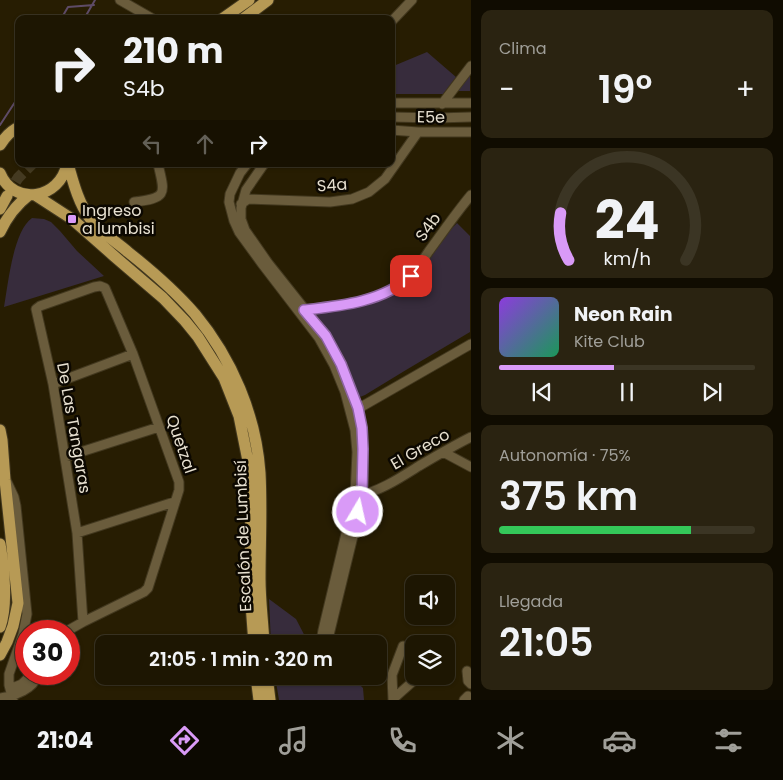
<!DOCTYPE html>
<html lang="es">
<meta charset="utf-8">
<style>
body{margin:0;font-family:Poppins,sans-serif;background:#2a2311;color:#f1f3f6;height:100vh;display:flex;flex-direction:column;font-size:19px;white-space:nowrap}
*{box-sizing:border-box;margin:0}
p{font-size:16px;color:#a09f99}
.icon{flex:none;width:28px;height:28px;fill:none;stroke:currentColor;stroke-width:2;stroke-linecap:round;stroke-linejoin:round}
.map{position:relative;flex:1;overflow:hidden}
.panel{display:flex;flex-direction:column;gap:10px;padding:10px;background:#100c01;width:312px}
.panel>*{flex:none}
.banner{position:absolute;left:15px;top:15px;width:380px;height:152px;border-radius:10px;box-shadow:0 1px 4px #0004,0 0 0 1px #3b3524;background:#1d1602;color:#f1f3f6;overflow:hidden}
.buttons{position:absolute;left:405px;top:575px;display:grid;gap:10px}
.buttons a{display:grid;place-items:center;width:50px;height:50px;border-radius:10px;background:#1d1602;box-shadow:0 1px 4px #0004,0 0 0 1px #3b3524;font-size:25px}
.speed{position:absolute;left:15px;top:620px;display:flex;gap:10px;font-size:25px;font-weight:700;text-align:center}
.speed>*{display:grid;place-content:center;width:65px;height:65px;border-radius:50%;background:#1d1602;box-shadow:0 1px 4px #0004,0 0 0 1px #3b3524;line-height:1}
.speed .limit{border:8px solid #d22;background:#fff;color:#111}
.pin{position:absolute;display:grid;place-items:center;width:42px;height:42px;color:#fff;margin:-21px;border-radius:10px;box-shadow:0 2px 8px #0006}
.me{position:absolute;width:55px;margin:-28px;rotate:9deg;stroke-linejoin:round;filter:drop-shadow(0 0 4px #0008)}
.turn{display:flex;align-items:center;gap:18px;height:105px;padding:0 25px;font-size:22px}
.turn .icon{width:65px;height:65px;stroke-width:2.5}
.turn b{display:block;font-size:35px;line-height:42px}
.lanes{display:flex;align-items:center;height:48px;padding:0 25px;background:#0003;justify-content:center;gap:25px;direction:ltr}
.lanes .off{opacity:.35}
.big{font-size:38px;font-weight:600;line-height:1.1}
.panel .card{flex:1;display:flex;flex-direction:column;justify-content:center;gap:8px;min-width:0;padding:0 18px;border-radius:10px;background:#2a2311}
.panel .dial{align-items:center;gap:0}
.dial svg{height:130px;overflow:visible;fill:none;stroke:#3b3524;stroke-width:7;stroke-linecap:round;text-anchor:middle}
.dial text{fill:#f1f3f6;stroke:none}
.song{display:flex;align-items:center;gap:15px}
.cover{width:60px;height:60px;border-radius:8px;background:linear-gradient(135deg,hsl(270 70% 55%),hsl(150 70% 35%))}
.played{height:5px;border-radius:2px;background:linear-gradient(90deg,#d99af7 45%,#3b3524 45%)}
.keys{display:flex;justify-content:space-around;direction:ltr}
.heat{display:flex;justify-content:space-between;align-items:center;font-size:28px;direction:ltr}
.charge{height:8px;border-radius:4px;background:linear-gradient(90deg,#34c759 75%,#3b3524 0)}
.trip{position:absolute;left:95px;top:635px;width:292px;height:50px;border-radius:10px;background:#1d1602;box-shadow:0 1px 4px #0004,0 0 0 1px #3b3524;font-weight:600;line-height:50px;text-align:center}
.menu{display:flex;height:80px;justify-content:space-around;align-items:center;background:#0c0901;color:#a09f99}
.menu .icon{width:35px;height:35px}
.menu .selected{color:#d99af7}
.menu b{font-size:22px;color:#f1f3f6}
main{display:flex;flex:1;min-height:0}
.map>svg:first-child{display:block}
</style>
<main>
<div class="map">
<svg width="471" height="700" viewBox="0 0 471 700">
<rect width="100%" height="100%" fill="#271d02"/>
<path fill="#372c3c" d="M427,52L456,77L443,94H391V67Z
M470,69V91H454Z
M32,218L44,219L51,222L60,231L77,251L104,276L4,307C8,285 13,231 32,218Z
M457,223L470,236V332L406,370L365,395L360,397L355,394L311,315L317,312L342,309L388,296Z
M269,599L296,619L309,644H271Z
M275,676H349L354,679L363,688L364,700H279Z"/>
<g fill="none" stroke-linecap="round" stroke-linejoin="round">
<path stroke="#5e4b67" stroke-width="2" d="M61,19L68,7L94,5
M84,19L95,0
M0,125L19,96"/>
<path stroke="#443a21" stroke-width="11" stroke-dasharray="11 5.5" stroke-linecap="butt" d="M7,196L18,178L32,164"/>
<defs>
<path id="minor" d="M120,0L153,19
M391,22L412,0
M391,103H471
M442,104L471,66
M391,117L437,118L471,117
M391,130L418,132H471
M247,164L240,173L230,194L229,202L234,221L239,232L263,265L319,338L334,365L345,392L355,430L357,452L355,496L323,630L322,636L326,638L329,635L363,495V449L361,428L358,408L341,363L326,336L268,263L245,230L241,219V208L246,190L264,164
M134,202C168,198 165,194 158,164
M241,204L248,199L330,202L352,199L369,192L385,179L418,132
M302,310C334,306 379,303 405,281C415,273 422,261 429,251C443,232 456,213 471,195
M53,384L133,354
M354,411L471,344
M443,452L471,467
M65,457L159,427
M7,482L14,497L16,506L27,614L23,634L9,674V685L13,700
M358,495C376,494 403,476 419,466C436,456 453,446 471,437
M77,533L174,502
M67,631L83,622L144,592L148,588L179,490V482L133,354L105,288L100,286L94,287L40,306L36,309L53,384L77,533L83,622
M467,671L468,681L471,684
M10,689L22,684L32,674
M0,698C17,695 32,690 39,674
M393,699L419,676
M393,700L392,675L403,646L414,656
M464,700L468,696"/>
<path id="major" d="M222,19L249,0
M243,19L268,0
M0,145C5,137 10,131 19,127
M68,164C73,181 78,202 89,217C99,231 115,241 128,252C152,271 175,291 195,314C232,359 256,415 260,473C262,509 260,544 260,579C260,601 263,622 264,644
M0,173C14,207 60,199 67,164
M35,195L72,219L114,256L163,298L185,321L198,337L224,378L239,416L248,461L251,491L250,590L254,644
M0,209L7,196
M0,232C7,217 16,205 29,195
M0,430L2,440L5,480L18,603L13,626L7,642L0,655
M0,544C4,567 8,605 0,627
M256,676L259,700
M267,676L270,700"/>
</defs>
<use href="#minor" stroke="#42381f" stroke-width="11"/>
<use href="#major" stroke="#42381f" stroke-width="13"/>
<use href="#minor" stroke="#6a5c3c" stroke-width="9"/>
<use href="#major" stroke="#b79a55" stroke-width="11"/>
</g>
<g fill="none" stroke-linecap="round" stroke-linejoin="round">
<defs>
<path id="route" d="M358,512L362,495L363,449L362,428L358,408L341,364L326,336L304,310C340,306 383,302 411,276"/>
</defs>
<use href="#route" stroke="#8d64a1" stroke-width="12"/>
<use href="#route" stroke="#d99af7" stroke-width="9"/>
</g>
<rect fill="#d99af7" stroke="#0c0801" stroke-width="2" x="67" y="214" width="10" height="10" rx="2.5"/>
<g text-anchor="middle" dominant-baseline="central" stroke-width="5" stroke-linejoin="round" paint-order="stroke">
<g font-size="16" fill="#e7e0d0" stroke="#0c0801">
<text transform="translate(431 117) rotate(1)">E5e</text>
<text transform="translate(332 185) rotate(-4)">S4a</text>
<text transform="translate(428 227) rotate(-54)">S4b</text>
<text transform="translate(74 428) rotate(80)">De Las Tangaras</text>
<text transform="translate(181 444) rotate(71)">Quetzal</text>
<text transform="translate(420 449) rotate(-30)">El Greco</text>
<text transform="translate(243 536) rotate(-92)">Escalón de Lumbisí</text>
</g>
<g font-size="16" fill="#e7e0d0" stroke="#0c0801" text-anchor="start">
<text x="82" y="210">Ingreso<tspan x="82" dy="18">a lumbisi</tspan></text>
</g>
</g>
</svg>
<div class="buttons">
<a><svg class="icon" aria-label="sound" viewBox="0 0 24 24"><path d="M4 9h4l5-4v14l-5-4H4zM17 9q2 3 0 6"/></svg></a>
<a><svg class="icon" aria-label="layers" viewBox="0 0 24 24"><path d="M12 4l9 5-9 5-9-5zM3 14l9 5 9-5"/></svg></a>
</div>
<div class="speed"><div class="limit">30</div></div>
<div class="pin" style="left:411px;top:276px;background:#d93025"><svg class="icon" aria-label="arrive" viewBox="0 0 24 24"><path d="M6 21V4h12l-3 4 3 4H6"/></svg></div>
<svg class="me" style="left:358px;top:512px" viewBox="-20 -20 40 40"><circle r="17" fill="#d99af7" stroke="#fff" stroke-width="3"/><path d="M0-11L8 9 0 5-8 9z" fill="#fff"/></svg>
<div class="trip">21:05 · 1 min · 320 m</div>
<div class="banner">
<div class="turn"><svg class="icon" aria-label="right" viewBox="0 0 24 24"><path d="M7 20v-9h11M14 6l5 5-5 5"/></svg><div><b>210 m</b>S4b</div></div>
<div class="lanes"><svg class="icon off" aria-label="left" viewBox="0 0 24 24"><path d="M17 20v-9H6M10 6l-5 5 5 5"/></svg><svg class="icon off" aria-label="ahead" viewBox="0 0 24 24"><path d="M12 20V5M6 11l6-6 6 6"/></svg><svg class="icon" aria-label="right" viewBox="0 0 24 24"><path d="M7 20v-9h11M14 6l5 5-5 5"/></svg></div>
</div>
</div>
<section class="panel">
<div class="card"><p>Clima</p>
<div class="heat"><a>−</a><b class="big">19°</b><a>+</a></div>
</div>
<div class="card dial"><svg viewBox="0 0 100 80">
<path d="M14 69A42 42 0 1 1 86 69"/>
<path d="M14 69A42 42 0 0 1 9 40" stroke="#d99af7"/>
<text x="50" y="56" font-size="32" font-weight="700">24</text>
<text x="50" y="72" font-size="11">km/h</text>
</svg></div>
<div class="card">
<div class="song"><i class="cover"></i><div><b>Neon Rain</b><p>Kite Club</p></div></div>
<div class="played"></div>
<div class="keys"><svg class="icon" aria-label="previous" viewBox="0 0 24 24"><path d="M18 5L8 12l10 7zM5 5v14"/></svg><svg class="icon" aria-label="pause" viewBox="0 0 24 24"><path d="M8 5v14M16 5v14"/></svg><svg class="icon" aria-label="next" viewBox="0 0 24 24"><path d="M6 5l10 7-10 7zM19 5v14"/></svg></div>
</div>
<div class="card"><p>Autonomía · 75%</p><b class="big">375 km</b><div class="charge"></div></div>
<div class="card"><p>Llegada</p><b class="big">21:05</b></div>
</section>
</main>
<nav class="menu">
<b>21:04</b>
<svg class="icon selected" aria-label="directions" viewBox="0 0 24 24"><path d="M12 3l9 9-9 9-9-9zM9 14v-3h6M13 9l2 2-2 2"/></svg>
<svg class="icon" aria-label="music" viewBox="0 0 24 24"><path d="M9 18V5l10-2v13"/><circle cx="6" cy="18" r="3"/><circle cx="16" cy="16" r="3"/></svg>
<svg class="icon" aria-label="phone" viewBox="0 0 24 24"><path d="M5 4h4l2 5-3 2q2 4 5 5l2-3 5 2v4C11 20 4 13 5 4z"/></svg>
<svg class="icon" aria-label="climate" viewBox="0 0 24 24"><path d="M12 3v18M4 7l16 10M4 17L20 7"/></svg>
<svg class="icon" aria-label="car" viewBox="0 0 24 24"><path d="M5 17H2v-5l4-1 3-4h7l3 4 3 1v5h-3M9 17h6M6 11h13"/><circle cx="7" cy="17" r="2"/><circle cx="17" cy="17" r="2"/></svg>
<svg class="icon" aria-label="filters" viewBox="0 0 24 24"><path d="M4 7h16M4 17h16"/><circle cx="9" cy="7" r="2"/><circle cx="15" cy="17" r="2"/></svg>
</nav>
